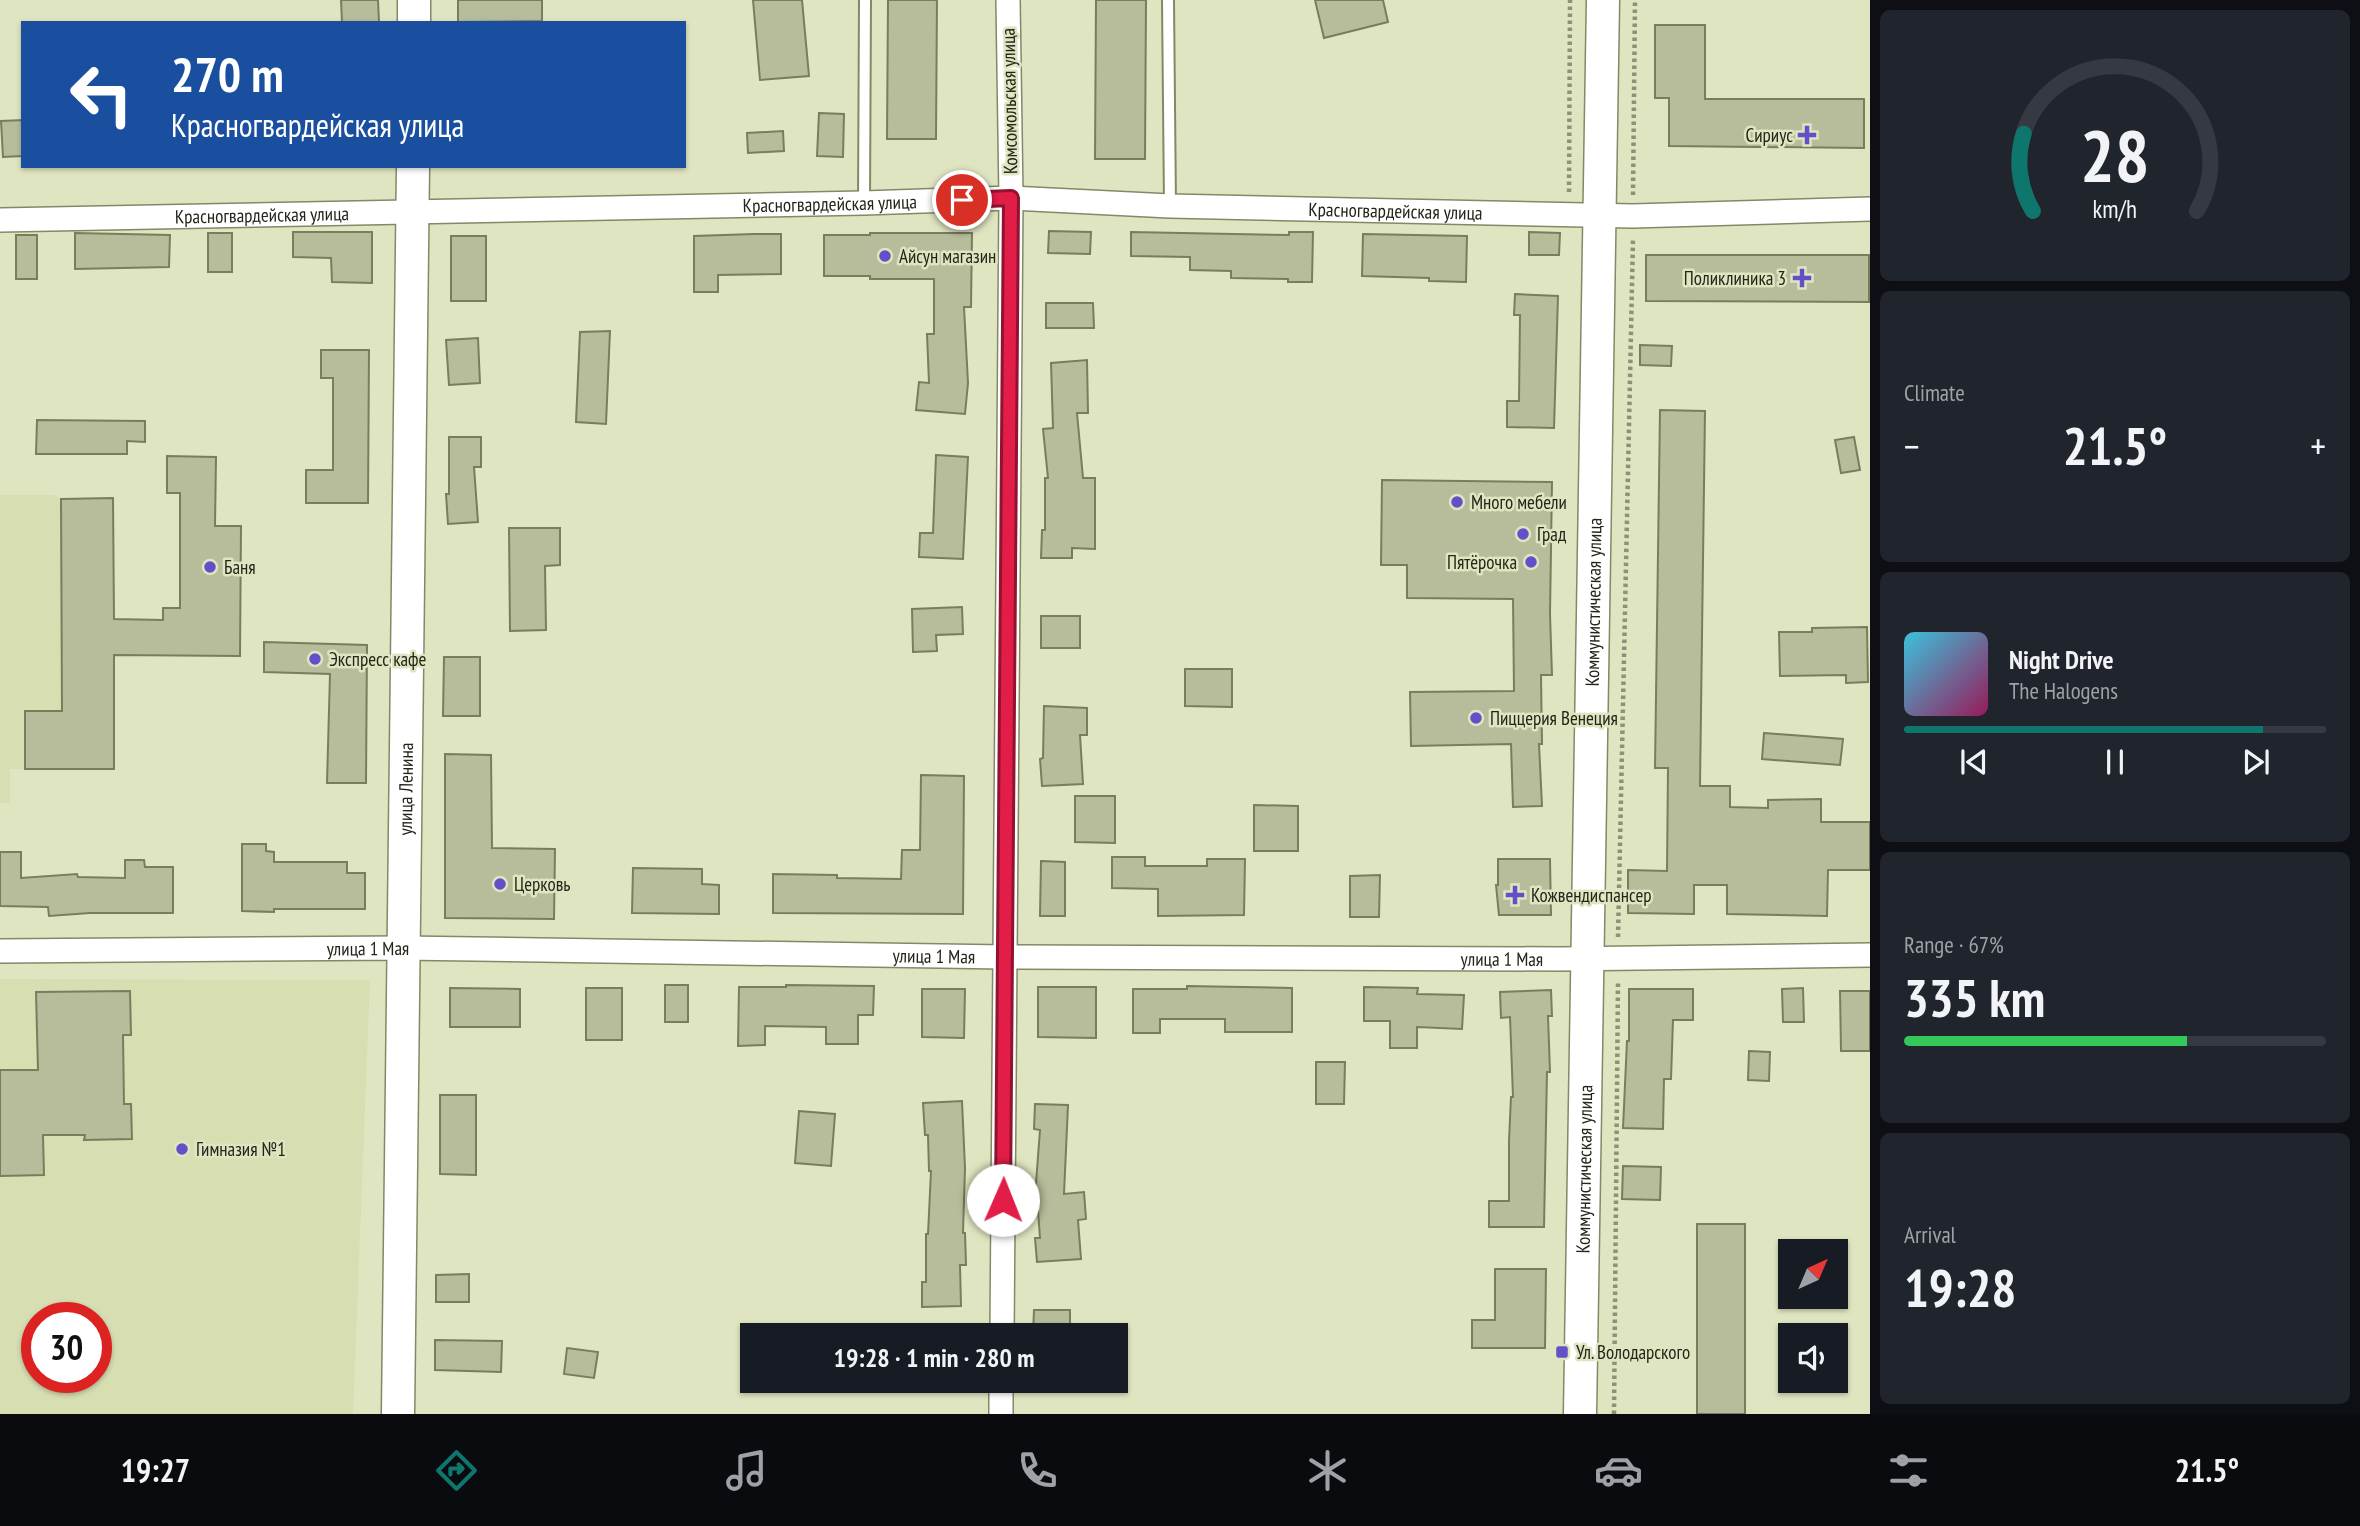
<!DOCTYPE html>
<meta charset="utf-8">
<style>
body{margin:0;font-family:"PT Sans Narrow",sans-serif;background:#20242c;color:#f1f3f6;height:100vh;display:flex;flex-direction:column;font-size:26px;white-space:nowrap}
*{box-sizing:border-box;margin:0}
p{font-size:23px;color:#9ea1a6}
.icon{flex:none;width:38px;height:38px;fill:none;stroke:currentColor;stroke-width:2;stroke-linecap:round;stroke-linejoin:round}
.map{position:relative;flex:1;overflow:hidden}
.panel{display:flex;flex-direction:column;gap:10px;padding:10px;background:#0d0f14;width:490px}
.panel>*{flex:none}
.guide{position:absolute;left:21px;top:21px;width:665px;height:147px;border-radius:0px;box-shadow:0 2px 5px #0004;background:#1a4fa0;color:#fff;overflow:hidden}
.needle{width:46px;rotate:44deg}
.fabs{position:absolute;left:1778px;top:1239px;display:grid;gap:14px}
.fabs a{display:grid;place-items:center;width:70px;height:70px;border-radius:0px;background:#171b24;box-shadow:0 2px 5px #0004;font-size:35px}
.speed{position:absolute;left:21px;top:1302px;display:flex;gap:14px;font-size:35px;font-weight:700;text-align:center}
.speed>*{display:grid;place-content:center;width:91px;height:91px;border-radius:50%;background:#171b24;box-shadow:0 2px 5px #0004;line-height:1}
.speed .limit{border:10px solid #d22;background:#fff;color:#111}
.pin{position:absolute;display:grid;place-items:center;width:60px;height:60px;color:#fff;margin:-30px;border:4px solid #fff;border-radius:50%;box-shadow:0 2px 7px #0007}
.me{position:absolute;width:77px;margin:-38px;rotate:1deg;stroke-linejoin:round;filter:drop-shadow(0 0 5px #0008)}
.turn{display:flex;align-items:center;gap:24px;height:147px;padding:0 35px;font-size:32px}
.turn .icon{width:91px;height:91px;stroke-width:2.5}
.turn b{display:block;font-size:49px;line-height:60px}
.big{font-size:52px;font-weight:800;line-height:1.1}
.panel .widget{flex:1;display:flex;flex-direction:column;justify-content:center;gap:10px;min-width:0;padding:0 24px;border-radius:10px;background:#20242c}
.panel .dial{align-items:center;gap:0}
.dial svg{height:182px;overflow:visible;fill:none;stroke:#363941;stroke-width:7;stroke-linecap:round;text-anchor:middle}
.dial text{fill:#f1f3f6;stroke:none}
.song{display:flex;align-items:center;gap:21px}
.cover{width:84px;height:84px;border-radius:10px;background:linear-gradient(135deg,hsl(190 70% 55%),hsl(330 70% 35%))}
.played{height:7px;border-radius:4px;background:linear-gradient(90deg,#0f766e 85%,#363941 85%)}
.keys{display:flex;justify-content:space-around;direction:ltr}
.heat{display:flex;justify-content:space-between;align-items:center;font-size:38px;direction:ltr}
.charge{height:10px;border-radius:5px;background:linear-gradient(90deg,#34c759 67%,#363941 0)}
.trip{position:absolute;left:740px;top:1323px;width:388px;height:70px;border-radius:0px;background:#171b24;box-shadow:0 2px 5px #0004;font-weight:800;line-height:70px;text-align:center}
.menu{display:flex;height:112px;justify-content:space-around;align-items:center;background:#090b0e;color:#9ea1a6}
.menu .icon{width:49px;height:49px}
.menu .current{color:#0f766e}
.menu b{font-size:32px;color:#f1f3f6}
main{display:flex;flex:1;min-height:0}
.map>svg:first-child{display:block}
</style>
<main>
<div class="map">
<svg width="1870" height="1414" viewBox="0 0 1870 1414">
<rect width="100%" height="100%" fill="#e0e5c1"/>
<path fill="#d7deb2" fill-rule="evenodd" d="M0,495H54L61,499L113,498L114,769H10V803H0Z
M0,979L370,980L353,1414H0ZM37,1318H96V1377H37Z"/>
<path fill="#b7bd9a" stroke="#787d5c" stroke-width="2" d="M341,0H378L379,22L342,23Z
M458,0H542V21L458,22Z
M753,0H802L809,76L760,80Z
M888,0H937L936,139H887Z
M1096,0H1146L1145,159H1095Z
M1315,0H1383L1388,22L1324,38Z
M1655,25H1705V99H1864V148L1669,146V98H1655Z
M819,113L844,114L843,157L817,156Z
M23,120V156L3,157L1,121Z
M783,131L784,151L748,153L747,133Z
M1049,231L1091,232L1090,254L1048,253Z
M293,232H372V283L332,282L331,258L293,257Z
M1131,232L1289,235V232H1313L1312,282H1288V279L1231,278V271L1190,270V257L1131,256Z
M1529,232L1560,233L1559,255H1529Z
M75,233L170,235L169,267L75,269Z
M208,233H232V272H208Z
M870,233H972L971,307H964L968,383L965,414L916,410L919,382L929,383L927,334H934V279H870V276H824V235H870Z
M754,234H781V274L718,275V292H694V236Z
M1363,234L1467,236L1466,282L1429,281V278L1362,276Z
M16,235H37V279H16Z
M451,236H486V301H451Z
M1646,255H1869V302L1646,301Z
M1515,294L1558,296L1554,428L1507,427V401H1519L1520,315H1514Z
M1046,303H1093L1094,328H1046Z
M610,331L606,424L576,422L580,332Z
M478,338L480,383L449,385L446,340Z
M1640,345L1672,346L1671,366L1640,365Z
M321,350H369L368,503H306V470H333V378H321Z
M1087,360L1088,413H1077L1083,478H1095V549L1072,548V558H1041L1042,530H1045V478H1048L1043,429L1053,428L1051,363Z
M1660,410L1705,411L1700,786H1730V807L1768,808V800L1821,799V822H1870V870H1828L1827,916L1727,914V885H1694V914L1628,913V870L1667,871L1668,768H1655Z
M37,420L145,421V442L127,441V454H36Z
M449,437H481V467H474L478,522L448,524L446,494H449Z
M1854,437L1860,470L1841,473L1835,440Z
M936,455L968,457L963,559L919,557L920,533H933Z
M167,456L216,457L215,526H241L240,656L114,655V769H25V711H62L61,499L113,498L114,619L163,620V608H180V493H167Z
M1382,480L1552,482L1550,614L1552,675H1541L1542,744H1539L1542,806L1513,807L1511,744L1411,746L1410,692L1514,691L1513,599L1407,598V565H1381Z
M509,528H560V565L545,566L546,630L510,631Z
M962,607L963,634L936,635L937,651L913,652L912,609Z
M1041,616H1080V648H1041Z
M1867,627L1868,682L1846,683V675L1780,676L1779,632H1812V628Z
M264,642L367,645L366,783H327L330,674L264,672Z
M444,657H480V716H443Z
M1185,669H1232V707L1185,706Z
M1044,706L1087,708V735H1080L1083,784L1042,786L1040,759L1043,758Z
M1764,733L1843,739L1840,765L1762,759Z
M445,754L491,755L492,848L555,849L554,919L445,918Z
M921,775L964,776L963,914L773,913V874L837,875V878L901,879L902,850H920Z
M1075,796H1115V843L1075,842Z
M1254,805L1298,806V851H1254Z
M242,844H266V851L274,852V862H347V873H365V909H274V912L242,911Z
M0,852H21V878L77,874L78,877L125,878V860H144L145,867H173V913H90L49,916L48,907L0,906Z
M1112,857H1145V866H1207V859H1245L1244,915L1158,916V889L1112,888Z
M1498,859H1550L1551,915H1499L1496,885H1498Z
M1041,861L1065,862V916H1040Z
M633,868L702,869V884L719,885V914L632,913Z
M1380,875L1379,917H1350V876Z
M665,985H688V1022H665Z
M786,985L874,986L873,1015H858V1044H826V1027L765,1026V1045L738,1046L739,987H786Z
M1187,986L1292,988V1032H1225V1019H1160V1033H1133V989H1187Z
M1038,987H1096V1038L1038,1037Z
M1364,987L1418,988L1417,994L1464,995L1462,1029L1417,1027V1048H1390V1021H1364Z
M450,988L520,989V1027H450Z
M586,988H622V1040H586Z
M1803,988L1804,1022H1783L1782,989Z
M922,989H965L964,1038L922,1037Z
M1629,989H1693V1020H1673L1671,1079H1664L1663,1129L1623,1128L1627,1041H1629Z
M1551,990L1552,1016H1548L1550,1072H1547L1544,1227H1489V1201H1509V1141L1511,1097H1513L1510,1017L1501,1018L1500,992Z
M130,991L131,1035H123L124,1104H131L132,1139L84,1140L85,1135H43L44,1175L0,1176V1070H38L36,992Z
M1840,991H1870V1051H1841Z
M1749,1051L1770,1052L1769,1081L1748,1080Z
M1316,1062H1345L1344,1104H1316Z
M440,1095H476V1175L440,1174Z
M962,1101L965,1168L963,1233H965L966,1265H960L961,1306L922,1307V1282H926V1234H928L931,1171H929L928,1135H925L923,1103Z
M1035,1104L1068,1105L1064,1194L1084,1192L1086,1219L1078,1220L1081,1259L1037,1262L1035,1238H1040L1036,1183L1040,1130L1034,1129Z
M799,1111L835,1114L831,1166L795,1163Z
M1623,1166L1661,1167L1660,1200L1622,1199Z
M1697,1224H1745V1414H1697Z
M1495,1269H1546L1545,1348H1472V1320H1495Z
M469,1274V1302H436V1275Z
M1034,1310H1070V1335H1033Z
M435,1340L502,1341L501,1372L435,1370Z
M567,1348L598,1352L594,1378L564,1374Z"/>
<g fill="none" stroke-linecap="round" stroke-linejoin="round">
<defs>
<path id="lane" d="M1168,0L1170,206
M864,203L865,0"/>
<g id="street">
<path id="s1" d="M0,220L864,203L1011,198L1170,206L1633,216L1870,209"/>
<path id="s2" d="M0,951L402,948L1005,957L1560,959L1870,955"/>
<path d="M1002,1335L1011,198L1008,0"/>
<path d="M1001,1414V1381"/>
</g>
<g id="secondary">
<path d="M414,23V0"/>
<path id="s3" d="M398,1414L413,166"/>
<path id="s4" d="M1580,1414L1603,0"/>
</g>
</defs>
<use href="#lane" stroke="#838867" stroke-width="14"/>
<use href="#street" stroke="#838867" stroke-width="26"/>
<use href="#secondary" stroke="#838867" stroke-width="35"/>
<path stroke="#8d9177" stroke-width="4.5" stroke-dasharray="3.5 3.5" stroke-linecap="butt" d="M1569,192L1570,0
M1633,195L1635,0
M1618,937L1633,239
M1614,1414L1618,981"/>
<use href="#lane" stroke="#fff" stroke-width="10"/>
<use href="#street" stroke="#fff" stroke-width="23"/>
<use href="#secondary" stroke="#fff" stroke-width="32"/>
</g>
<g fill="none" stroke-linecap="round" stroke-linejoin="round">
<defs>
<path id="route" d="M962,200L1011,198L1003,1200"/>
</defs>
<use href="#route" stroke="#92132f" stroke-width="18"/>
<use href="#route" stroke="#e11d48" stroke-width="12"/>
</g>
<g fill="#654fc8" stroke="#e0e5c1" stroke-width="2.5">
<path d="M1803.5 124.5h7v7h7v7h-7v7h-7v-7h-7v-7h7z"/>
<circle cx="885" cy="256" r="7"/>
<path d="M1798.5 267.5h7v7h7v7h-7v7h-7v-7h-7v-7h7z"/>
<circle cx="1457" cy="502" r="7"/>
<circle cx="1523" cy="534" r="7"/>
<circle cx="1531" cy="562" r="7"/>
<circle cx="210" cy="567" r="7"/>
<circle cx="315" cy="659" r="7"/>
<circle cx="1476" cy="718" r="7"/>
<circle cx="500" cy="884" r="7"/>
<path d="M1511.5 884.5h7v7h7v7h-7v7h-7v-7h-7v-7h7z"/>
<circle cx="182" cy="1149" r="7"/>
<rect x="1555" y="1345" width="14" height="14" rx="3.5"/>
</g>
<g text-anchor="middle" dominant-baseline="central" stroke-width="5" stroke-linejoin="round" paint-order="stroke">
<g font-size="19" fill="#232518" stroke="#e0e5c1">
<text transform="translate(1009 101) rotate(-91)">Комсомольская улица</text>
<text stroke="none"><textPath href="#s1" startOffset="830">Красногвардейская улица</textPath></text>
<text stroke="none"><textPath href="#s1" startOffset="1396">Красногвардейская улица</textPath></text>
<text stroke="none"><textPath href="#s1" startOffset="262">Красногвардейская улица</textPath></text>
<text stroke="none"><textPath href="#s4" startOffset="812">Коммунистическая улица</textPath></text>
<text stroke="none"><textPath href="#s3" startOffset="625">улица Ленина</textPath></text>
<text stroke="none"><textPath href="#s2" startOffset="368">улица 1 Мая</textPath></text>
<text stroke="none"><textPath href="#s2" startOffset="934">улица 1 Мая</textPath></text>
<text stroke="none"><textPath href="#s2" startOffset="1502">улица 1 Мая</textPath></text>
<text stroke="none"><textPath href="#s4" startOffset="245">Коммунистическая улица</textPath></text>
</g>
<g font-size="19" fill="#232518" stroke="#e0e5c1" text-anchor="start">
<text x="1793" y="135" text-anchor="end">Сириус</text>
<text x="899" y="256">Айсун магазин</text>
<text x="1786" y="278" text-anchor="end">Поликлиника 3</text>
<text x="1471" y="502">Много мебели</text>
<text x="1537" y="534">Град</text>
<text x="1517" y="562" text-anchor="end">Пятёрочка</text>
<text x="224" y="567">Баня</text>
<text x="329" y="659">Экспресс кафе</text>
<text x="1490" y="718">Пиццерия Венеция</text>
<text x="514" y="884">Церковь</text>
<text x="1531" y="895">Кожвендиспансер</text>
<text x="196" y="1149">Гимназия №1</text>
<text x="1576" y="1352">Ул. Володарского</text>
</g>
</g>
</svg>
<div class="fabs">
<a><svg class="needle" viewBox="-14 -14 28 28"><path d="M0-13l5 13h-10z" fill="#e53935"/><path d="M0 13l5-13h-10z" fill="#9ea1a6"/></svg></a>
<a><svg class="icon" aria-label="sound" viewBox="0 0 24 24"><path d="M4 9h4l5-4v14l-5-4H4zM17 9q2 3 0 6"/></svg></a>
</div>
<div class="speed"><div class="limit">30</div></div>
<div class="pin" style="left:962px;top:200px;background:#d93025"><svg class="icon" aria-label="arrive" viewBox="0 0 24 24"><path d="M6 21V4h12l-3 4 3 4H6"/></svg></div>
<svg class="me" style="left:1003px;top:1200px" viewBox="-20 -20 40 40"><circle r="19" fill="#fff"/><path d="M0-13L10 11 0 6-10 11z" fill="#e11d48"/></svg>
<div class="trip">19:28 · 1 min · 280 m</div>
<div class="guide">
<div class="turn"><svg class="icon" aria-label="left" viewBox="0 0 24 24"><path d="M17 20v-9H6M10 6l-5 5 5 5"/></svg><div><b>270 m</b>Красногвардейская улица</div></div>
</div>
</div>
<section class="panel">
<div class="widget dial"><svg viewBox="0 0 100 80">
<path d="M14 69A42 42 0 1 1 86 69"/>
<path d="M14 69A42 42 0 0 1 10 35" stroke="#0f766e"/>
<text x="50" y="56" font-size="32" font-weight="700">28</text>
<text x="50" y="72" font-size="11">km/h</text>
</svg></div>
<div class="widget"><p>Climate</p>
<div class="heat"><a>−</a><b class="big">21.5°</b><a>+</a></div>
</div>
<div class="widget">
<div class="song"><i class="cover"></i><div><b>Night Drive</b><p>The Halogens</p></div></div>
<div class="played"></div>
<div class="keys"><svg class="icon" aria-label="previous" viewBox="0 0 24 24"><path d="M18 5L8 12l10 7zM5 5v14"/></svg><svg class="icon" aria-label="pause" viewBox="0 0 24 24"><path d="M8 5v14M16 5v14"/></svg><svg class="icon" aria-label="next" viewBox="0 0 24 24"><path d="M6 5l10 7-10 7zM19 5v14"/></svg></div>
</div>
<div class="widget"><p>Range · 67%</p><b class="big">335 km</b><div class="charge"></div></div>
<div class="widget"><p>Arrival</p><b class="big">19:28</b></div>
</section>
</main>
<nav class="menu">
<b>19:27</b>
<svg class="icon current" aria-label="directions" viewBox="0 0 24 24"><path d="M12 3l9 9-9 9-9-9zM9 14v-3h6M13 9l2 2-2 2"/></svg>
<svg class="icon" aria-label="music" viewBox="0 0 24 24"><path d="M9 18V5l10-2v13"/><circle cx="6" cy="18" r="3"/><circle cx="16" cy="16" r="3"/></svg>
<svg class="icon" aria-label="phone" viewBox="0 0 24 24"><path d="M5 4h4l2 5-3 2q2 4 5 5l2-3 5 2v4C11 20 4 13 5 4z"/></svg>
<svg class="icon" aria-label="climate" viewBox="0 0 24 24"><path d="M12 3v18M4 7l16 10M4 17L20 7"/></svg>
<svg class="icon" aria-label="car" viewBox="0 0 24 24"><path d="M5 17H2v-5l4-1 3-4h7l3 4 3 1v5h-3M9 17h6M6 11h13"/><circle cx="7" cy="17" r="2"/><circle cx="17" cy="17" r="2"/></svg>
<svg class="icon" aria-label="filters" viewBox="0 0 24 24"><path d="M4 7h16M4 17h16"/><circle cx="9" cy="7" r="2"/><circle cx="15" cy="17" r="2"/></svg>
<b>21.5°</b>
</nav>
